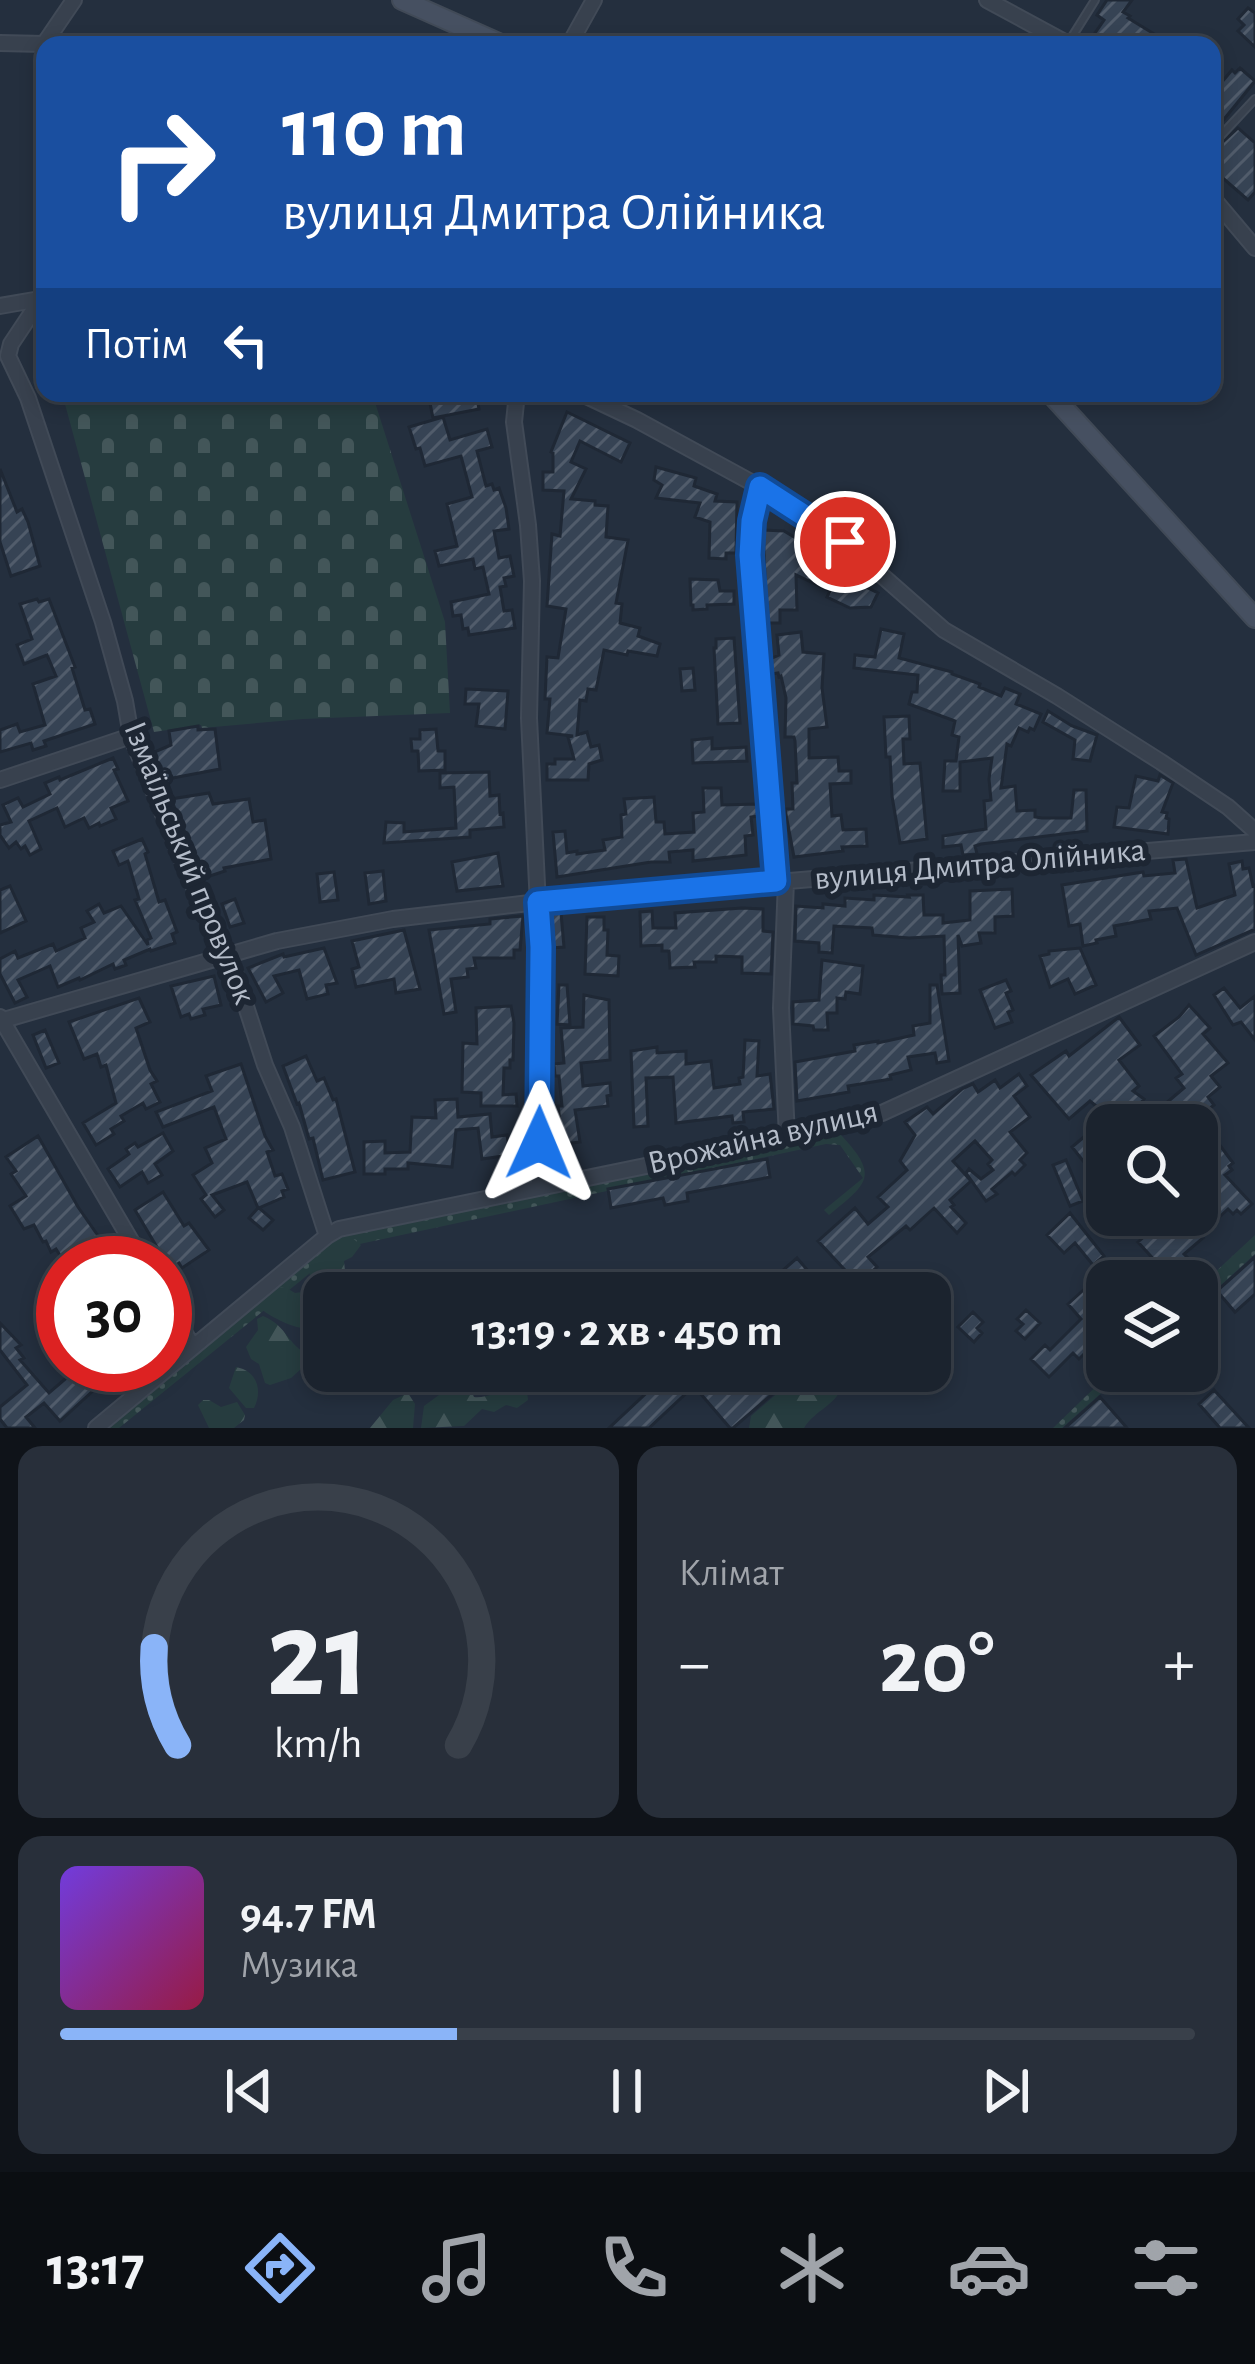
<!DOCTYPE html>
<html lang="uk">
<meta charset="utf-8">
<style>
body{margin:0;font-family:"Alegreya Sans",sans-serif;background:#282f3a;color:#f1f3f6;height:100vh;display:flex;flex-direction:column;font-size:45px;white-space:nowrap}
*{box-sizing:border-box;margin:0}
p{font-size:39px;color:#a0a4aa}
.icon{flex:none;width:66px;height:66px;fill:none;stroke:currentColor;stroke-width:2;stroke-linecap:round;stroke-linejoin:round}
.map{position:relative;height:1428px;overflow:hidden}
.drawer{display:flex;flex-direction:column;gap:18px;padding:18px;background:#0f1319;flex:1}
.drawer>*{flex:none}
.banner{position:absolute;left:36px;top:36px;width:1185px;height:366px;border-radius:24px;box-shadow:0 6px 18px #0003,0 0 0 3px #39404a;background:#1a4fa0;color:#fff;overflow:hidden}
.buttons{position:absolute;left:1086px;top:1104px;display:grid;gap:24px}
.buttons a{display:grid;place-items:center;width:132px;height:132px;border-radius:24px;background:#1b232e;box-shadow:0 6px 18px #0003,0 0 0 3px #39404a;font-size:60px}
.speed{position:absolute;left:36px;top:1236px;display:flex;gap:24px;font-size:60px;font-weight:700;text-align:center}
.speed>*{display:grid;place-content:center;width:156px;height:156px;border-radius:50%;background:#1b232e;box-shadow:0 6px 18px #0003,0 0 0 3px #39404a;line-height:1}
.speed .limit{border:18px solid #d22;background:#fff;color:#111}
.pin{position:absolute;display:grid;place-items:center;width:102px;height:102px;color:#fff;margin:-51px;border:6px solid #fff;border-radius:50%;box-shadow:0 3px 12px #0007}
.me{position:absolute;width:132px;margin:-66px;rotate:1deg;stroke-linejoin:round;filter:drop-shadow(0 0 9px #0008)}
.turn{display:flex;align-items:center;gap:42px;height:252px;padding:0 48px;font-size:54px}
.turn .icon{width:156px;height:156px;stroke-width:2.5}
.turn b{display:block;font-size:84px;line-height:102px}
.then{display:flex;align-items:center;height:114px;padding:0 48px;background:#0003;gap:24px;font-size:45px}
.big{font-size:90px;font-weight:600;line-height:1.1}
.drawer .tile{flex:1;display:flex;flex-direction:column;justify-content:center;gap:18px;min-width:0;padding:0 42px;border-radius:24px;background:#282f3a}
.drawer .dial{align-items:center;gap:0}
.dial svg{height:312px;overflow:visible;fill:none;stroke:#39404a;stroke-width:7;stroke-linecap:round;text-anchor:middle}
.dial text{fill:#f1f3f6;stroke:none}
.song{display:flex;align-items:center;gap:36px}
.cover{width:144px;height:144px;border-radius:18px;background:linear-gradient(135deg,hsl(260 70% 55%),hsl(340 70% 35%))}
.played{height:12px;border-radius:6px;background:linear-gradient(90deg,#8ab4f8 35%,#39404a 35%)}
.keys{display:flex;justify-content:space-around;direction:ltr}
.heat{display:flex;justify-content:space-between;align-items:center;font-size:66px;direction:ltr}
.drawer .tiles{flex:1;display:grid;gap:18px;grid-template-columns:1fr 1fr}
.tile:last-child{grid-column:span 2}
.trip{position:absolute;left:303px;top:1272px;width:648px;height:120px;border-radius:24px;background:#1b232e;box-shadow:0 6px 18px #0003,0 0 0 3px #39404a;font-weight:600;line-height:120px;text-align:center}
.tabs{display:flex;height:192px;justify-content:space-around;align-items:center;background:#0b0e12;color:#a0a4aa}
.tabs .icon{width:84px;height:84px}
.tabs .on{color:#8ab4f8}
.tabs b{font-size:54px;color:#f1f3f6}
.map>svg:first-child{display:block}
</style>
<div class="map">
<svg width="1255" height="1428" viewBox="0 0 1255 1428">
<defs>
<pattern id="grass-dots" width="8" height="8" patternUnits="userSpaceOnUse" patternTransform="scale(3)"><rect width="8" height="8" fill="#263c3f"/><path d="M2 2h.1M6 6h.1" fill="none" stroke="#435659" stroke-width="1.8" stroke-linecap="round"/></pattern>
<pattern id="forest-firs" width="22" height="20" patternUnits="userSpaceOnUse" patternTransform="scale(3)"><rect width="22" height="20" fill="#263c3f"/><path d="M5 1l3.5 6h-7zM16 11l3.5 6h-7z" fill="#435659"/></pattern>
<pattern id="cemetery-stones" width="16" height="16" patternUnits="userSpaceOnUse" patternTransform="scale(3)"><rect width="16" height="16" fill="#263c3f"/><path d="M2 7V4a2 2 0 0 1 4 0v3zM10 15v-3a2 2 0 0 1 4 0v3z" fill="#435659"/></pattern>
<pattern id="building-hatch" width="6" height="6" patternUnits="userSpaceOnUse" patternTransform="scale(3)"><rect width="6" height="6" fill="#364354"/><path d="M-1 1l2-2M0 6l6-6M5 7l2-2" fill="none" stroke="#515c6b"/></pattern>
</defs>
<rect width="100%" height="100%" fill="#242f3e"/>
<path fill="url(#grass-dots)" d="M831,1133L840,1134C880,1176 868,1183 829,1215L824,1210L863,1178L840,1145L826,1144L341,1248L119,1428H105L330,1241L340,1235Z
M1255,1235V1254L1197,1307V1289Z
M1112,1371H1126L1062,1428H1053Z"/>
<path fill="url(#forest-firs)" d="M350,1236L361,1245L352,1257L344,1261L345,1271L378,1282L389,1293H324V1350L312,1353L307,1345L309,1337L304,1328C292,1328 267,1315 259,1307L276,1288L285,1287L295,1293L302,1292L310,1278L309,1264L334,1241Z
M263,1316C288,1326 287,1346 310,1355L311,1360L291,1378L270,1385L265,1383L259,1364L251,1359L246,1347L258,1330L257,1319Z
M236,1367C257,1371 263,1390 254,1408H246L229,1388Z
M427,1371H495L494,1379L470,1388L474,1397C491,1399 507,1384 527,1392L528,1400L517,1408L506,1405L494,1412L482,1409L464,1426L421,1428L424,1406L439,1395L436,1390L420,1393L412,1388L415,1379Z
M803,1371H822L815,1380L820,1385L836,1380L841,1382C843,1402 814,1410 804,1428H749L751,1416Z
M408,1393L415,1404L413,1428H370L393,1400Z
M203,1400H209L221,1407L237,1402L245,1415L244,1420L234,1428H209L198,1405Z"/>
<path fill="url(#cemetery-stones)" d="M62,393H372L445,622L450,713L303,719L202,728L201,725L154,732Z"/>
<path fill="url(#building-hatch)" stroke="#1f2835" stroke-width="3" d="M1107,0H1132L1123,12L1130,16L1128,18L1172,45H1105L1093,36L1104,20L1097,15Z
M1248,8L1255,13V47L1238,31L1244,25L1238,19Z
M1240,68L1255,81L1212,134V115L1217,110L1212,105V75L1221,83L1232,70L1235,73Z
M1238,128L1255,143V192L1248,200L1217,173L1220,169L1212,163V152Z
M428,393H476L479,409L433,418Z
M567,412L630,443L621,462L580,441L571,462L586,469L571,499L595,501V505L608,506L606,537L628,540L616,603L622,604L620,623L640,628L638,636L660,644L657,656L628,651L627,655L604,650L596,690L588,689L586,701L580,700L577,735L587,732L591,747L599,745L602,760L589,764L588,780H547V764H555V759H574L568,737L573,736L547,733L550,699H545L547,657L558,658L566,609L547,606L552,534L560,536L564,491L543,490V472H553V453L551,452Z
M443,417L450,440L487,429L492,447L477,451L486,486L492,484L494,490L499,488L506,508L509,529L494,531L499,558L510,556L514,576L504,578L506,586L500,587L504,611L512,610L515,628L469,635L468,628L463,629L461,615L453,616L451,602L489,594L483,567L475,569L473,559L439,566L435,551L457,546L447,504L472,497L461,456L425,466L420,448L416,449L409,427Z
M656,467L696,478L694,486L717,494L715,501L737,502L736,553H726V559L709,558L710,522L695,517L700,503L656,498L662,485L654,480Z
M0,469L17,512L22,509L28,522L40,566L11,576L0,542Z
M763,530L784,531L836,562L832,570L878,593L871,607L850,608L827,597L830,591L796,575L797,610H780V623H767Z
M690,579L718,580L720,591H734V604L707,605V609L693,610V605H691Z
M37,599L39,602L49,599L75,667L72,668L85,710L90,709L95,724L44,741L46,746L33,750L31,743L0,752V730L17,724L20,732L45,725L33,684L56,676L47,655L24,664L17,645L32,639L20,604Z
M881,629L904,634L899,658L952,672V674L980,684L979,687L1001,696L1005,688L1020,694L1016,704L1041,714L1034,730L1030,728L1028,732L1019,728L1011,746L1007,744L1001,788L1015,786L1017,811L1035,810V817L1042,818H1071L1074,790H1086L1087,831L981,844L975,846L977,854L963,855L961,845L943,847V836L986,829L984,801L991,800L989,779L992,758L960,762V791H943L945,761H956L959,737L952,735L955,721L909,704L912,692H917L918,675L854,668L855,655L875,657Z
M801,632L803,652L824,654L822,688L827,727L809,729V758L838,757L839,771H851V783L830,784L832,816L841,815L843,830L866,829L867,846L842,847L843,851L794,857L785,809H793L792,783H797L795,741L794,737H785L786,698L781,676L779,677L778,673L771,674L770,659L779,655L777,635Z
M734,638L740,723L718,724L714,648H716V639Z
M693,668L695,690L682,691L680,669Z
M466,689L508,691L505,729L476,726L479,704H465Z
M1048,711L1072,726L1097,735L1090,761L1073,759L1075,740L1043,722Z
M909,716L910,739H903L904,764L920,763L927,839L900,843L892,796L890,757H886L884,717Z
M198,726V730L215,729L220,769L162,780L152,753L171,745L169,731Z
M436,729L438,751H445V770L419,771L418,751H412L411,739H420V730Z
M712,738V749L746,747L747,761L693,763L692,740Z
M113,758L118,769L114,770L128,801L111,808L116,819L100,826L99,823L89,828L84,818L65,827L57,808L29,821L41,849L30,855L25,846L21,849L16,842L9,848L0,835V825L11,822L3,805L18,798L23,807L50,794L45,783L59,777L60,780Z
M489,772L490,796L499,795L500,814L503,813L504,827L470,830V837L384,843L386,822L404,823V832L456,828L454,787L440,788V773Z
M1160,775L1173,783L1162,812L1167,813L1166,818L1169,819L1168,834L1114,827L1117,807L1129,808L1136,776L1158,781Z
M703,788H721L722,805L758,804L759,816L751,817L753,835L745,836L746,855L693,861V850L669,852L670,862H651L557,877L553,832L565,831L567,853L577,851V854L605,850L603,840L622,837L621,815L626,814L624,799L654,797L656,822H664L665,834L694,832L693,813L704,812Z
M209,793L213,804L249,799L253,822L265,820L271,859L224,868L225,871L204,878L171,799Z
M142,839L148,852L145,854L159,902L165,900L177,932L172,934L175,943L151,951L150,949L124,960L126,965L115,969L113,964L80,980L79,978L58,987L50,966L18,980L27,997L15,1003L0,974V959L15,951L18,958L53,944L56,951L85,938L81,928L94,922L87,911L99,904L104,913L121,906L148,945L147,940L151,938L135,900L139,899L128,861L119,865L113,851Z
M498,853L503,886L457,891L452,862Z
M1186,859L1197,908L1235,895L1229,864L1242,861L1243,869L1249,868L1253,886L1255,885V929L1196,955L1177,908L1149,911L1151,919L1114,926L1116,936L1096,940L1097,943L1083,946L1080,924L1069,926L1062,885L1143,872L1144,876L1175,873L1173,860Z
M383,871L386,901L369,904L365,873Z
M334,872L338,900L320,902L317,874Z
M10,886L26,921L0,933V890Z
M1012,889L1013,916L995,917V933H979L981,943L962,946L958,935L960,993L942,994L941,975H945L944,936L909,938L873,935L872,928L834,926L832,953L819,952V943L795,941L796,906L823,908V904L845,906V898L874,900V895L909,897L908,895H923L924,915H943V923L970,920V891Z
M235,899L244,923L230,927L222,904Z
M742,908L763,909V931L773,932L771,974L742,973V957L716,956V962H694L695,967L670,968L669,951H662V945L641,946L640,912L652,911L653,928H676L675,913Z
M561,913L564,947L551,948L550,914Z
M523,916L520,950H514V958H474L476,968L467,969L468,977L451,979L456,1012L444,1014L429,930L490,924V919Z
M587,917H604V930H608L607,955L619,956L618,976L585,974Z
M404,930L420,989L396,993L394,979L356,987L352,969L359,967L352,941Z
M324,948L337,983L326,985L328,994L307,999L299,970L274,976L283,993L266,1002L248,968L283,954L284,957Z
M1080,948L1096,985L1075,994L1068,979L1050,987L1040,956L1049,954V951Z
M822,960L863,966L860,994L846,992L845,999L837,998V1013H827L828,1030H814L813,1026L793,1024V1002L819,1000Z
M214,976L221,1005L203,1009L205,1015L191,1019L189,1014L181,1017L171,986Z
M1006,980L1011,991L1006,993L1013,1010L1008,1012L1012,1022L995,1028L980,990Z
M559,985H567L570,1025L557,1024Z
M930,985H937L949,1061L937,1063L935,1053L908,1057L911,1070L890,1075L891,1079L848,1086L849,1092L797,1101L795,1062L855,1051L854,1045L878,1041V1043L914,1035L913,1026L930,1023Z
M1224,988L1240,1008L1255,996V1040L1241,1022L1233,1025L1214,995Z
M584,995L609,1000L610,1060L581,1063L583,1086L610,1083L611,1095L607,1096L608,1106L575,1110L580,1142L563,1144L558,1106H562L559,1076H555L554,1064L564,1063L561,1028L583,1027Z
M139,998L150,1022L136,1028L150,1070L157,1081L151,1084L160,1102L146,1109L143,1103L121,1116L124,1121L111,1129L114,1134L96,1145L83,1123L116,1103L106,1065L101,1067L97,1054L84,1059L69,1022Z
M1189,1005L1210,1028L1203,1034L1228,1063L1211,1076L1220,1087L1208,1097L1214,1105L1190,1125H1171L1158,1110L1184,1088L1176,1078L1182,1074L1154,1036L1179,1017Z
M511,1006L514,1023L513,1060H510V1068H504L503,1095L516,1094L517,1106H481V1093L462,1092L463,1043L477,1044L476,1008Z
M1119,1017L1140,1045L1119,1060L1139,1086L1133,1091L1144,1099L1124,1125H1120L1090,1101L1069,1119L1031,1075L1066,1051L1069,1056Z
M45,1030L59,1063L46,1068L33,1035Z
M745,1040L759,1041L757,1076L770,1074L774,1109L743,1112L744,1122L733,1123L732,1116L676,1123L673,1077L646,1078L648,1126L634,1127L631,1051L657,1047V1053L686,1051V1064L711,1061L714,1088L740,1084L739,1078L743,1077Z
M306,1056L317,1081L324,1078L333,1100L336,1099L355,1172L323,1180L313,1138L309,1139L299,1103L297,1104L283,1066Z
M241,1064L265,1136L273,1150L267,1152L275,1176L282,1174L288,1189L282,1191L284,1197L259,1208L273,1220L263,1230L249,1218L258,1208L247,1182L212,1195L224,1210L215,1217L201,1199L206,1195L193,1175L212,1163L205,1148L226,1139L214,1107L163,1127L156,1112L212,1091L206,1076Z
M1019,1074L1027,1086L1014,1096L1030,1117L1010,1132L1027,1153L1020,1160L1025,1165L1015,1175L1012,1172L992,1189L997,1194L986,1201L966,1173L969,1169L981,1179L993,1170L988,1164L992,1160L975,1141L953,1161L971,1181L950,1200L954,1205L951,1207L966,1223L957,1233L934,1208L910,1230L906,1226L868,1257L877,1267L858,1284L818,1241L855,1208L868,1224L888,1207L878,1197L907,1170L900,1161L915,1135L905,1122L927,1107L933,1114L962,1089L973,1084L978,1092L995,1080L1000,1088Z
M457,1099L458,1117L490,1114L492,1137L507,1135L510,1155L482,1159L478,1128L456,1130L452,1167L408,1163V1169H385V1174H364V1142L385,1141V1153L410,1152L412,1117L436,1118L435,1100Z
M1197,1129L1210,1145L1216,1140L1233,1163L1229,1166L1232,1170L1225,1175L1252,1204L1241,1214L1237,1210L1233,1214L1228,1209L1200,1235L1203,1238L1184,1254L1187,1257L1168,1275L1138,1242L1147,1234L1141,1227L1155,1215H1197Z
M163,1133L173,1151L155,1164L162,1175L148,1183L142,1172L120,1187L108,1169L129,1154L126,1149L135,1143L138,1147Z
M38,1136L78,1207L101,1240L92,1246L101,1263H65L56,1249L51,1252L46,1241L43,1242L34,1225L24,1229L10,1206L26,1196L11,1174L16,1171L6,1157Z
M1085,1136L1105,1161L1092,1172L1072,1147Z
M767,1159L770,1177L687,1193L688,1201L665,1205L663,1198L611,1208L608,1189Z
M1066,1160L1083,1201L1070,1206L1053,1165Z
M163,1192L184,1226L189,1223L209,1250L182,1268L179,1263L170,1269L135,1210Z
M1070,1213L1104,1256L1093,1265L1075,1243L1064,1253L1047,1235Z
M1255,1257V1294L1235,1312L1217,1291Z
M797,1258L827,1293H757Z
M725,1271L743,1293H698Z
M1090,1284L1100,1295L1091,1303L1107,1321V1331L1079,1359L1073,1353L1049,1377L1031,1359L1045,1345L1050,1350L1081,1319L1068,1304Z
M1026,1310L1040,1323L1025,1339L1016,1331L1023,1324L1017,1319Z
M973,1312L983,1322L977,1328L982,1333L974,1342L958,1327Z
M0,1323L21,1345L16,1348L24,1358L20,1360L49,1393L71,1374L63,1365H121L60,1421L44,1403L26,1417L35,1428H7L0,1419V1407L27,1385L0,1350Z
M930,1325L946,1345L930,1359Z
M670,1371H799L733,1428H730L694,1386L649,1428H609Z
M1214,1390L1249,1428H1220L1199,1404Z
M1100,1397L1127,1428H1065Z"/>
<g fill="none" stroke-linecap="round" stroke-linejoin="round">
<defs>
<path id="lane" d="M1070,40L1095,0
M1212,145L1255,99"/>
<path id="street" d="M987,0L1070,45
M0,43L44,44
M569,45L594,0
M45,63L44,44L74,0
M1212,197L1255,248
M45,293L11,344L8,356L28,398L103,622L125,701L131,736L181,858L209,920L229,954L265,1065L292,1127L327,1236
M0,306L40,299
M517,393L514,422L528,525L532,581L529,718L540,947L539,1188
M580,393L637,420L760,487L815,522L845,543L944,630L1057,696L1161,762L1228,807L1255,831
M760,487L752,521L750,555L776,881
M0,780L131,736
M786,881L781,1008L787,1137
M0,1017L144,1263
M0,1021L277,941L393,919L538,902L1255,842
M165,1299L193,1347
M96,1428L327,1236L339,1229L787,1137L882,1113L1255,942"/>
<path id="secondary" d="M402,0L503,45
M1050,393L1255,618"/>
</defs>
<use href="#lane" stroke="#414a57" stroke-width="10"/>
<use href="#street" stroke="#414a57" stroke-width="18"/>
<use href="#secondary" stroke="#414a57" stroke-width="22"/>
<use href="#lane" stroke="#38414e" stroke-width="6"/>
<use href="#street" stroke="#38414e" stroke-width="14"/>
<use href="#secondary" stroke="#465061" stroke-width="18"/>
</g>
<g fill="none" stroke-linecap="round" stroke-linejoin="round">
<defs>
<path id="route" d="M539,1143L541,947L538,902L776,881L750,555L752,521L760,487L845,542"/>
</defs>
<use href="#route" stroke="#114b97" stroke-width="30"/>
<use href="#route" stroke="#1a73e8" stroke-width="21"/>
</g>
<g text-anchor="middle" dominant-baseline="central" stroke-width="12" stroke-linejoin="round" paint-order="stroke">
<g font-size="33" fill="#b4bcc9" stroke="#1d2633">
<text transform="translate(189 863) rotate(68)">Ізмаїльський провулок</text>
<text transform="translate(980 865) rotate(-5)">вулиця Дмитра Олійника</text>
<text transform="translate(763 1138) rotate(-13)">Врожайна вулиця</text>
</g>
</g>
</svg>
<div class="buttons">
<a><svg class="icon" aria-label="search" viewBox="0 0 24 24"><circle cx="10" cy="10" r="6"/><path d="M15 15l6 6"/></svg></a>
<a><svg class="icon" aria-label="layers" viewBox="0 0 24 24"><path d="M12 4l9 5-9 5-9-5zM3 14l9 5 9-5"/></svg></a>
</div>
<div class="speed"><div class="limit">30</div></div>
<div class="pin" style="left:845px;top:542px;background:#d93025"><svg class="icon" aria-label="arrive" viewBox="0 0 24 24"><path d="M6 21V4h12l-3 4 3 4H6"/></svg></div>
<svg class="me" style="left:539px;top:1143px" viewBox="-20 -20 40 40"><path d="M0-17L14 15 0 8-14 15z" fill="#1a73e8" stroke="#fff" stroke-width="4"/></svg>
<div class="trip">13:19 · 2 хв · 450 m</div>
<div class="banner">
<div class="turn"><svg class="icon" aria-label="right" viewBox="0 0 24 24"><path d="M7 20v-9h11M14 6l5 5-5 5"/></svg><div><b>110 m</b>вулиця Дмитра Олійника</div></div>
<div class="then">Потім<svg class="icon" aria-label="left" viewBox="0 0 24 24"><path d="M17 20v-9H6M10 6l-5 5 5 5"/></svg></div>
</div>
</div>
<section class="drawer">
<div class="tiles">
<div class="tile dial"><svg viewBox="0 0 100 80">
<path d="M14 69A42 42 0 1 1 86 69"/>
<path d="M14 69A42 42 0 0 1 8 44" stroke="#8ab4f8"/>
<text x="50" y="56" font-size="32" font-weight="700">21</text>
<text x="50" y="72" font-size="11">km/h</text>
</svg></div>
<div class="tile"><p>Клімат</p>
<div class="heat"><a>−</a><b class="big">20°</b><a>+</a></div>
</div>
<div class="tile">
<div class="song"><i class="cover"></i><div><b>94.7 FM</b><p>Музика</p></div></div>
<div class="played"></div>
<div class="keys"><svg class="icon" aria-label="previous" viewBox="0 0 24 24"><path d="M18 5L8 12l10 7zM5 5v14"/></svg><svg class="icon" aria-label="pause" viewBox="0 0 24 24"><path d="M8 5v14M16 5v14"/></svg><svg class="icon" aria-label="next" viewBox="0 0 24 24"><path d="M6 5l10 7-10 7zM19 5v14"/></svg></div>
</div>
</div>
</section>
<nav class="tabs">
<b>13:17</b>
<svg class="icon on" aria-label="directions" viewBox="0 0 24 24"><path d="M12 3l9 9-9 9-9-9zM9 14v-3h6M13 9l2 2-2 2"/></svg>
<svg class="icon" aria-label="music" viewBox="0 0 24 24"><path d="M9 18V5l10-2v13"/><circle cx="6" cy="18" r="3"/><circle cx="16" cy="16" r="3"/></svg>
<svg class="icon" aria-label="phone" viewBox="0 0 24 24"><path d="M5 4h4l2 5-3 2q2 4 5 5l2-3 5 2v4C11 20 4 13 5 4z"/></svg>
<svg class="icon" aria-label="climate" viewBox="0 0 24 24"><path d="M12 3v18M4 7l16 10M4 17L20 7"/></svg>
<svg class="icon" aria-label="car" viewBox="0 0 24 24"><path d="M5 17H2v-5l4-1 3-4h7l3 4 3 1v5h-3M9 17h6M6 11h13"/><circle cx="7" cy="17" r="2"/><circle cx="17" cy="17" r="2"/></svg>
<svg class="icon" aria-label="filters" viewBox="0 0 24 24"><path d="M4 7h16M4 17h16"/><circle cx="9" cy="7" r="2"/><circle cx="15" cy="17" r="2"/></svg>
</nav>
